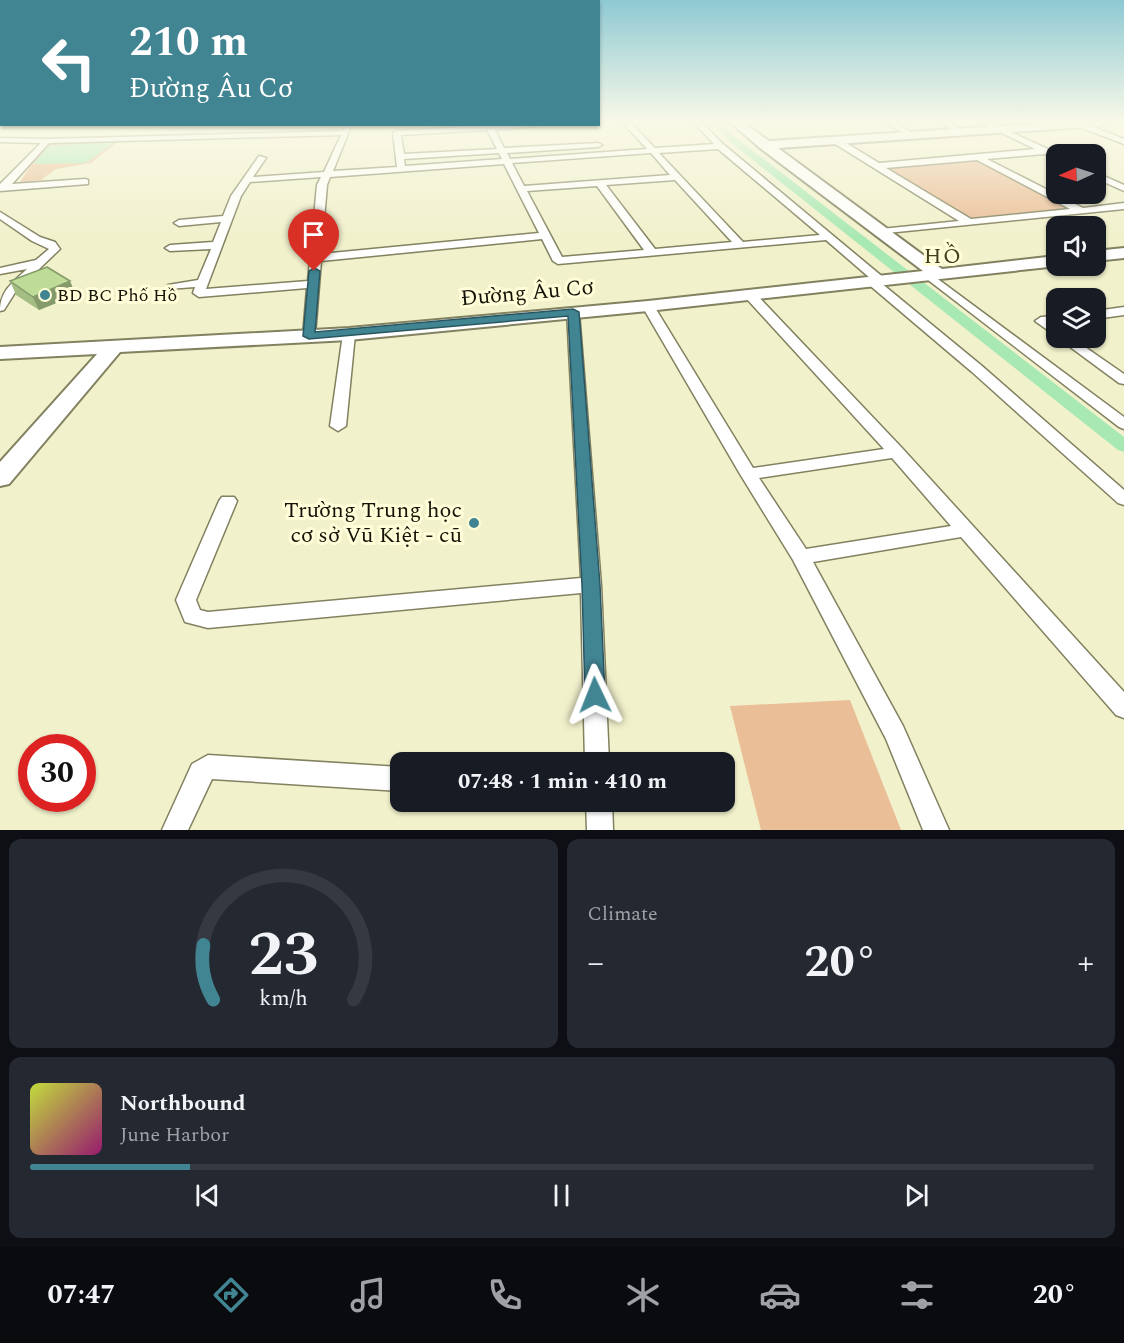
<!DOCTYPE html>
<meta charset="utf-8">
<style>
body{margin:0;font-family:Spectral,serif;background:#242831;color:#f1f3f6;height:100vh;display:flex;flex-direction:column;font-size:22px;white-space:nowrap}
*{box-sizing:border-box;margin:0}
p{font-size:20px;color:#9ea1a6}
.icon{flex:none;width:33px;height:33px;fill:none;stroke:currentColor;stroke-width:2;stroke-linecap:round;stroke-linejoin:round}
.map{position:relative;height:830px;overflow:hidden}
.side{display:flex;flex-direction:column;gap:9px;padding:9px;background:#0d0f14;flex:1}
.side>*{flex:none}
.banner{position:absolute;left:0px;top:0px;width:600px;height:126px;box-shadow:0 2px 4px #0004;background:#418593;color:#fff;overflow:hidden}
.needle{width:39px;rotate:267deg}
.buttons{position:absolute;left:1046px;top:144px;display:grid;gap:12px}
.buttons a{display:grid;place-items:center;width:60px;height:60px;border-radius:12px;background:#171b24;box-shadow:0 2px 4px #0004;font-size:30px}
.speed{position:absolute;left:18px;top:734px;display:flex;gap:12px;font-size:30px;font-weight:700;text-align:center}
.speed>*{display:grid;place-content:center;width:78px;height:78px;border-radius:50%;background:#171b24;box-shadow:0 2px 4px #0004;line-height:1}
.speed .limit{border:9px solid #d22;background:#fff;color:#111}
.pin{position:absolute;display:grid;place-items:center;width:51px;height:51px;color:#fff;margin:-62px -26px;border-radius:50% 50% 50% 0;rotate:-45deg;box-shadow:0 0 6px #0007}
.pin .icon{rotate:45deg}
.me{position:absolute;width:66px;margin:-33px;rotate:358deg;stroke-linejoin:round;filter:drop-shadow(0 0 4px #0008)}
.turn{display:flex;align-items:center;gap:21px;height:126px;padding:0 30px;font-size:27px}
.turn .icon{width:78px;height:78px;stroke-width:2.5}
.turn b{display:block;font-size:42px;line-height:51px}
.big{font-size:45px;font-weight:700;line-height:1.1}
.side .widget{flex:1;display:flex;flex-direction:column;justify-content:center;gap:9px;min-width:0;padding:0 21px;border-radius:12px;background:#242831}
.side .dial{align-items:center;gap:0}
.dial svg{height:156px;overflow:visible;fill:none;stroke:#363941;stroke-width:7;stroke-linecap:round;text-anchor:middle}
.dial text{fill:#f1f3f6;stroke:none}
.song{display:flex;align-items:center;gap:18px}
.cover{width:72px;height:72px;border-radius:9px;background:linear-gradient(135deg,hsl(70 70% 55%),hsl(320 70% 35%))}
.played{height:6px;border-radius:3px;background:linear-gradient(90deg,#418593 15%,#363941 15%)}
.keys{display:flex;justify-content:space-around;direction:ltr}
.heat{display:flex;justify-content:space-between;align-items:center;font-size:33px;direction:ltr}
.side .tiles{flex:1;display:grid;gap:9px;grid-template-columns:1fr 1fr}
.widget:last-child{grid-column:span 2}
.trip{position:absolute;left:390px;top:752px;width:345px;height:60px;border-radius:12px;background:#171b24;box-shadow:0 2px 4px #0004;font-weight:700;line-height:60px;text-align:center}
.menu{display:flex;height:96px;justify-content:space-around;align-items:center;background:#090b0e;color:#9ea1a6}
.menu .icon{width:42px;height:42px}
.menu .on{color:#418593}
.menu b{font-size:27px;color:#f1f3f6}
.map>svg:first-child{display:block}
</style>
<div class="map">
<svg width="1124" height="830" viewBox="0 0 1124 830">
<rect width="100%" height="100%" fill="#f1f1cc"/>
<path fill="#eabe96" d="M119,141L91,163L56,169L41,180L20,182L44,146L55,143Z
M975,160L1069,208L968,218L883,167Z
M850,700L901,830H761L730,706Z"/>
<path fill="#a8e8b3" d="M110,142L113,143L89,161L83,163L33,164L49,146Z"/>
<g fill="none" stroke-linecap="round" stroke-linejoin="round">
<path fill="#a8e8b3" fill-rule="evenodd" d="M712,123H720L735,137L1124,437V452L1118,450L729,141Z"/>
<defs>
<path id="street" d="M623,123H631L655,148L714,144L694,123H702L723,144L884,278L886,280L881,283L982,366L1124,490V505L1118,503L972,372L867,283L865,281L870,278L826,240L558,264L553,261L542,239L321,261L315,336L309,340L303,336L307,288L199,297L193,293L195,287L168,289V285L198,280L211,249L170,251L165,248L170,245L213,242L221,222L179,226L174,223L179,220L223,216L231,196L259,156L266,158L253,177L324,172L341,135L49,143L12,184L85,179L88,180V184L0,191V184L41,143L0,142V138L47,139L343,131L346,124H352L333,171L397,167L393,133L397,131L507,124H558L495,130L504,148L598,143L602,145L598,147L507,153L510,159L647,149ZM487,130L497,149L404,154L401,135ZM718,149L820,235L743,242L659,153ZM499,153L502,159L405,166L404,159ZM651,153L670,175L524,186L512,163ZM504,164L539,233L321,254L327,185L330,177ZM321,177L317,185L308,281L206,289L241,196L250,182ZM675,180L732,242L655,249L606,185ZM597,186L644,250L562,257L527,191Z
M887,123H896L916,135L909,137Z
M941,123H950L965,131L958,133Z
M981,123H991L1059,154H1056V158L1044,154L987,159L1083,208L1124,203V209L877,234L876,232L881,229L959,221L832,142V138H838L879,163L1035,149ZM977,160L1070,209L971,219L886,168Z
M1077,123H1084L1124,139V144L1077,126Z
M1095,172L1124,185V191L1095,178Z
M0,212L40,237L55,242L60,249L16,291L4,310L0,311C0,291 13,282 27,269L0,274V268L36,260L49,249L32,241L0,219Z
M927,271L1124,417V429L1119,427L923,276V272Z
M749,290L753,291L902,448L1124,692V718L1116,715L961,537L813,562L903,726L949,830H923L886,739L793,560L740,474L642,306L648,302L654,306L753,468L884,449L745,297V291ZM892,458L951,526L806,549L759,478Z
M1124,307V315L1095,319V311Z
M573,308L579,312L601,585L609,762H585L581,593L208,628L185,622L176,600L219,501L222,497H234L237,501L196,600L200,610L208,612L581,578L567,312Z
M1056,316V324H1053L1056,326V336L1035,321L1041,317Z
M349,330L355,334L346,426L338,431L330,426L343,334Z
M1058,338H1072L1124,374V384L1119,383Z
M208,755L400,767V791L212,779L188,830H162L192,764Z
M586,801H612L613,830H587Z"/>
<path id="secondary" d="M731,123H744L769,141L1050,123H1105L1099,126L778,148L942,269L1056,256L1058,266L648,311L349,340L120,352L9,484L0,486V462L97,354L0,359V347L349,328L648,301L923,271L760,148Z
M1124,248V258L1095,261V251Z"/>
</defs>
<use href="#street" stroke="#828160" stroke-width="3"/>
<use href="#secondary" stroke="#828160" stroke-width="4"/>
<use href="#street" fill="#fff" fill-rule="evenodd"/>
<use href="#secondary" fill="#fff" fill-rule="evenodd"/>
</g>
<path fill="#a3bd82" d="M10,281L76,295L39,310L16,295Z"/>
<path fill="#859a6a" d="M70,281L76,295L39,310L33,297Z"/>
<path fill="#bedc97" stroke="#859a6a" stroke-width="1.5" d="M47,267L70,281L33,297L10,281Z"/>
<linearGradient id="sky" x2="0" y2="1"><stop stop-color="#8ec9d3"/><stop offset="0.51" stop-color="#f9f9e8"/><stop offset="1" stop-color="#f9f9e8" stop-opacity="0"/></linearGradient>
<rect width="1124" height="239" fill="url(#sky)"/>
<path fill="#418593" stroke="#2a5660" stroke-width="1.5" d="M314,268L320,271L315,332L573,309L579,312L600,585L605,695L602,702L595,704L588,702L585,695L582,585L568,316L309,339L303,336L309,271Z"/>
<g fill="#418593" stroke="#fffed9" stroke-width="2">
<circle cx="45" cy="295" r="6"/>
<circle cx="474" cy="523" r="6"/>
</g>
<g text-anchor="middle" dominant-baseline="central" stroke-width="6" stroke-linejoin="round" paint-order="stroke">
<g font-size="18" fill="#141307" stroke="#fffed9" text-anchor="start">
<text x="57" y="295">BD BC Phố Hồ</text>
</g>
<g font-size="22" letter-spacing="1.5" fill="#413f20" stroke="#fffed9">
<text x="943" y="256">HỒ</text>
</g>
<g font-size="22" fill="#141307" stroke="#fffed9">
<text transform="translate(527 293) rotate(-5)">Đường Âu Cơ</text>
</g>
<g font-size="22" fill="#141307" stroke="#fffed9" text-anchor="end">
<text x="462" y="510">Trường Trung học<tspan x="462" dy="25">cơ sở Vũ Kiệt - cũ</tspan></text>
</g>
</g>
</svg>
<div class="buttons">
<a><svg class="needle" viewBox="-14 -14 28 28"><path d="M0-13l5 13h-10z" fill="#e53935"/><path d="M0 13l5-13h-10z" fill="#9ea1a6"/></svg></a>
<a><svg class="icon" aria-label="sound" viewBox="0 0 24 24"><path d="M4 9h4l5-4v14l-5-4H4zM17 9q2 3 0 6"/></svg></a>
<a><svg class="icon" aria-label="layers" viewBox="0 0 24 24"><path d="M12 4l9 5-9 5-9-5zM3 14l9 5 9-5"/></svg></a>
</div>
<div class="speed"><div class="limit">30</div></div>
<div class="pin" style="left:314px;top:271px;background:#d93025"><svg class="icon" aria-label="arrive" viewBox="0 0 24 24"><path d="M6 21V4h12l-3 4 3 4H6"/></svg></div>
<svg class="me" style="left:595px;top:695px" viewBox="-20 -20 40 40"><path d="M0-17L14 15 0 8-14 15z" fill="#418593" stroke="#fff" stroke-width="4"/></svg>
<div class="trip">07:48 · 1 min · 410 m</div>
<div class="banner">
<div class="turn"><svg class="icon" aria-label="left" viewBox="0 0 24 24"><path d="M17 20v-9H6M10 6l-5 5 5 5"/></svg><div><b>210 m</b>Đường Âu Cơ</div></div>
</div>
</div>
<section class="side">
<div class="tiles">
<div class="widget dial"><svg viewBox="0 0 100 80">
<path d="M14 69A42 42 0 1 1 86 69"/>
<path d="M14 69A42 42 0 0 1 9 41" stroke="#418593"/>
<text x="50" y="56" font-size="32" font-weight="700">23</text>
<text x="50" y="72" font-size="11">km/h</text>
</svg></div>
<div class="widget"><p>Climate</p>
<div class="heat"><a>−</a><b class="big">20°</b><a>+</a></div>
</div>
<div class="widget">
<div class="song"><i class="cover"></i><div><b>Northbound</b><p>June Harbor</p></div></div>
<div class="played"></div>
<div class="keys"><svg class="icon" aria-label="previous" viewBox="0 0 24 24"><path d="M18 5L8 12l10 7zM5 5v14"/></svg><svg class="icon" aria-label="pause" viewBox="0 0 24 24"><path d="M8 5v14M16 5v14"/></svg><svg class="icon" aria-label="next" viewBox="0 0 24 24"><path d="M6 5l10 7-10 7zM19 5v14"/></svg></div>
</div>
</div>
</section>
<nav class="menu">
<b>07:47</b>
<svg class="icon on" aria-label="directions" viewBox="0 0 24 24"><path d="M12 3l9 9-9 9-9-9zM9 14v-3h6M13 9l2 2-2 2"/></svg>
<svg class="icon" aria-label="music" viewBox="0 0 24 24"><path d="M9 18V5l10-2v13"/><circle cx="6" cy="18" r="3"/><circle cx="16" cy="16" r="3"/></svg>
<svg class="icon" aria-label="phone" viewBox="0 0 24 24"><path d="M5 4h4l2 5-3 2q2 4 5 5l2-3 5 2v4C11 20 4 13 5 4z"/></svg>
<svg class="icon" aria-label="climate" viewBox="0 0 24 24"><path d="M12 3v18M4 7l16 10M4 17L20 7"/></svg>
<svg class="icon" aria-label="car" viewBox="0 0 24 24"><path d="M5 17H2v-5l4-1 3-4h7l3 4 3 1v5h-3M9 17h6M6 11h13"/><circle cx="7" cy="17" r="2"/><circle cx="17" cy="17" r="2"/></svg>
<svg class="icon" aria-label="filters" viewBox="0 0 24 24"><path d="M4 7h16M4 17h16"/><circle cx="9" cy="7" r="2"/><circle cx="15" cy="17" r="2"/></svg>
<b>20°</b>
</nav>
